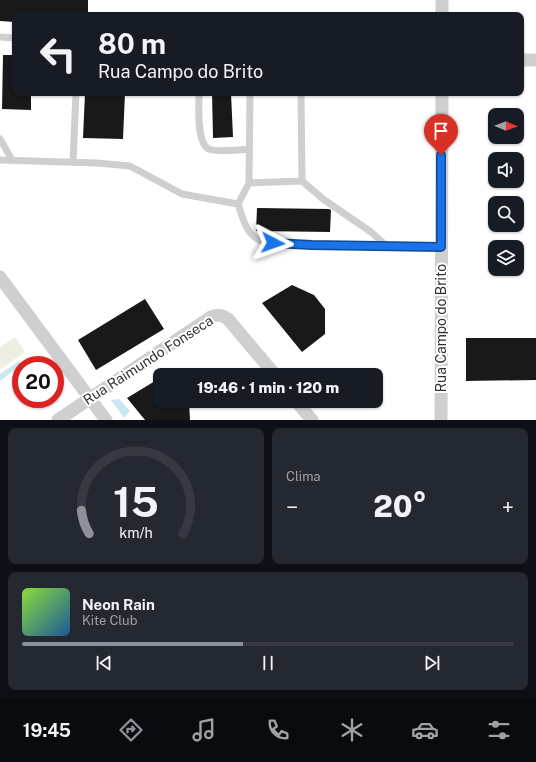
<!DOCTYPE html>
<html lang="pt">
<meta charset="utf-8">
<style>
body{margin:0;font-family:"Public Sans",sans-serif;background:#242831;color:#f1f3f6;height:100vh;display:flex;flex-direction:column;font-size:15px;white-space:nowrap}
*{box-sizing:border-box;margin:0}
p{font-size:13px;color:#9ea1a6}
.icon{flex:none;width:22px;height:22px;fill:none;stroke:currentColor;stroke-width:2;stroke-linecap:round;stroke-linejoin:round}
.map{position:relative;height:420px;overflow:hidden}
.sheet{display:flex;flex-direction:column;gap:8px;padding:8px;background:#0d0f14;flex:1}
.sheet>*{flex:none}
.hud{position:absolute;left:12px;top:12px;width:512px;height:84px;border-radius:8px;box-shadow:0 1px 3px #0004;background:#171b24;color:#f1f3f6;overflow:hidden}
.needle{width:26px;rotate:91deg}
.fabs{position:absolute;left:488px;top:108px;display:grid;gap:8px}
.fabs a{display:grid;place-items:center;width:36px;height:36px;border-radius:8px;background:#171b24;box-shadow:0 1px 3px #0004;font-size:20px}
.speed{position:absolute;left:12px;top:356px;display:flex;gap:8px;font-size:20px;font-weight:700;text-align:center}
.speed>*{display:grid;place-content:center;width:52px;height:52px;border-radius:50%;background:#171b24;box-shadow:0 1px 3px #0004;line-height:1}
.speed .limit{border:6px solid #d22;background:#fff;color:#111}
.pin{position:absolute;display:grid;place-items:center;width:34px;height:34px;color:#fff;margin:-41px -17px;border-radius:50% 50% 50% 0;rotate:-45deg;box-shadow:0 0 4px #0007}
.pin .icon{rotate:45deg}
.me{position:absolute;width:44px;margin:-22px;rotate:94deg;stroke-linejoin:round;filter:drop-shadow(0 0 3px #0008)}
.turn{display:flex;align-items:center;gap:14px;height:84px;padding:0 20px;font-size:18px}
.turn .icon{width:52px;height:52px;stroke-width:2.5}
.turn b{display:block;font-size:28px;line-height:34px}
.big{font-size:30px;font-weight:800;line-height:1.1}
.sheet .card{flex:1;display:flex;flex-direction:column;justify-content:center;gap:6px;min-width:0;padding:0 14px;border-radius:8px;background:#242831}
.sheet .dial{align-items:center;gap:0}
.dial svg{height:104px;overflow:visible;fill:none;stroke:#363941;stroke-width:7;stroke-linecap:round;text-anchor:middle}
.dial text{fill:#f1f3f6;stroke:none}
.song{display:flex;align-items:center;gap:12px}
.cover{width:48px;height:48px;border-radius:6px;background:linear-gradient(135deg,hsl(90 70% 55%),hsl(210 70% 35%))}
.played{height:4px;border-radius:2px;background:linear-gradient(90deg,#8c9099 45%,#363941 45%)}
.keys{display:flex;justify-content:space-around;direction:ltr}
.heat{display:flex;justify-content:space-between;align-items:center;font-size:22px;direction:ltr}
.sheet .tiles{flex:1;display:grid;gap:8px;grid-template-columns:1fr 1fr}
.card:last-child{grid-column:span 2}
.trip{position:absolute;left:153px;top:368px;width:230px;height:40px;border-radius:8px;background:#171b24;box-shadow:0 1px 3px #0004;font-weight:800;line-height:40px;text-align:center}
.dock{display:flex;height:64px;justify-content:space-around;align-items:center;background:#090b0e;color:#9ea1a6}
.dock .icon{width:28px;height:28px}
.dock .active{color:#8c9099}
.dock b{font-size:18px;color:#f1f3f6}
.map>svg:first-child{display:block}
</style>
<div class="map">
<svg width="536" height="420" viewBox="0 0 536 420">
<rect width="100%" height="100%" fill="#fff"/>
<path fill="#ebf0e0" d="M15,337L25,352L1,369L0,367V347Z"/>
<path fill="#cbe7f0" d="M19,361L21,365L0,381V374Z
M119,399L130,411L124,418L111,400Z"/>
<path fill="#191919" d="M0,0H88V15H15V22L0,21Z
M3,55H15V93H31V110L2,109Z
M85,93H125L123,139L83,138Z
M212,93H231L233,137L213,138Z
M257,208L329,209L331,210L330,232L256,231Z
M292,285L314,295L325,309V334L302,352L262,303Z
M145,299L164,329L96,370L78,340Z
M466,338H536V380L466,381Z
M160,378V401H189L190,420H145L127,398Z"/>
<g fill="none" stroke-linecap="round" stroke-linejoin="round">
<path stroke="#cfcfcf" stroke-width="7" d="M0,37L15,38
M199,93C199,106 196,143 209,149C217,152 240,150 249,149
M301,93L302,181
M0,139L12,160
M0,160L97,163L130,166L182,194L238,204C243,219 247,238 265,242C270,243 276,243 281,244L441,247
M73,162L76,93
M249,183L250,93
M238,204L249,183L302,181L323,199L371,232L388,247"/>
<path stroke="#cfcfcf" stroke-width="13" d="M442,15V0
M521,60H536
M0,277L106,420
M296,401L312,420
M58,420L211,317C218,314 222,315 228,319L275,375
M441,420L442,93"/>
</g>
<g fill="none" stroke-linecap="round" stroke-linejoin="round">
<defs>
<path id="route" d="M273,243L312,245L441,247V155"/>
</defs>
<use href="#route" stroke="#114b97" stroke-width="10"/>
<use href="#route" stroke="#1a73e8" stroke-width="7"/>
</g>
<g text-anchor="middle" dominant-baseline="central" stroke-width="4" stroke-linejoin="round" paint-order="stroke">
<g font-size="14" fill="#323232" stroke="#fff">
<text transform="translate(441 328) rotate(-90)">Rua Campo do Brito</text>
<text transform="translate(148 360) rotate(-33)">Rua Raimundo Fonseca</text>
</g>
</g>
</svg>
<div class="fabs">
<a><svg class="needle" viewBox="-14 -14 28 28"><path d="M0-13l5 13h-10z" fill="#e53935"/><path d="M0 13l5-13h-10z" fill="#9ea1a6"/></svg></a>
<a><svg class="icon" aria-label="sound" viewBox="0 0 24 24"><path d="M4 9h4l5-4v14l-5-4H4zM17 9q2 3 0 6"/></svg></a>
<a><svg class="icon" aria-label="search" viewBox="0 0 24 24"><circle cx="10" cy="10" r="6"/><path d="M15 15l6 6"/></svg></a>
<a><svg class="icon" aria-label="layers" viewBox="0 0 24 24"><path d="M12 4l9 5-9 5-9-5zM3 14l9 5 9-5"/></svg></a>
</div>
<div class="speed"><div class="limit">20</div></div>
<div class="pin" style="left:441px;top:155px;background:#d93025"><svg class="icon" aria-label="arrive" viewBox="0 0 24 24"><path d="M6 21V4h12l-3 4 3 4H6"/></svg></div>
<svg class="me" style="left:273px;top:243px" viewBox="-20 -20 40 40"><path d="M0-17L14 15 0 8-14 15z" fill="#1a73e8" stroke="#fff" stroke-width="4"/></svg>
<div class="trip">19:46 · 1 min · 120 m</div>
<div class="hud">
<div class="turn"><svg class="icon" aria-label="left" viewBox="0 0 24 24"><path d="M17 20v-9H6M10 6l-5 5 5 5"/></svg><div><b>80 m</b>Rua Campo do Brito</div></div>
</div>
</div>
<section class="sheet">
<div class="tiles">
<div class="card dial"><svg viewBox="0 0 100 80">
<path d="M14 69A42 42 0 1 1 86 69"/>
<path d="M14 69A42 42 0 0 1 8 51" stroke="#8c9099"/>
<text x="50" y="56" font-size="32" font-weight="700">15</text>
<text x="50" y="72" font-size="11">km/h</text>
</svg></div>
<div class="card"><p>Clima</p>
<div class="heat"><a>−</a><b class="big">20°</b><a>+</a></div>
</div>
<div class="card">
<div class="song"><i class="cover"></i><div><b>Neon Rain</b><p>Kite Club</p></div></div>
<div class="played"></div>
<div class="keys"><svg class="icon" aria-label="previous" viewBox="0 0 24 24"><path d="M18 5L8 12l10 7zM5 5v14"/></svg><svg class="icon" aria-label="pause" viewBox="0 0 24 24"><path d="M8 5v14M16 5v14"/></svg><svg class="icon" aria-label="next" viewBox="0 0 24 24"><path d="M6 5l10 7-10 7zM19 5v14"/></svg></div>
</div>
</div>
</section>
<nav class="dock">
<b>19:45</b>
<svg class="icon active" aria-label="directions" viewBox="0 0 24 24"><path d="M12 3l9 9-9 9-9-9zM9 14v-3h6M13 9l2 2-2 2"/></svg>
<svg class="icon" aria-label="music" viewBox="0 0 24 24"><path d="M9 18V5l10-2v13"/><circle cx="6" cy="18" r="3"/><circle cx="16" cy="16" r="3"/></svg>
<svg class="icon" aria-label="phone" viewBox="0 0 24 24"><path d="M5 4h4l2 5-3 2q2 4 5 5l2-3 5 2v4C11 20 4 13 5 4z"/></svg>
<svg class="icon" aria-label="climate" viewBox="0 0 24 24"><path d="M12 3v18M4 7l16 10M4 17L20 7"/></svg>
<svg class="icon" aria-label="car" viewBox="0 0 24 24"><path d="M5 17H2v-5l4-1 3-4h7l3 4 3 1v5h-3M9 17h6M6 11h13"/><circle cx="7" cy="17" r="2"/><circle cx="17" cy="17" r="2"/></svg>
<svg class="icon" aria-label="filters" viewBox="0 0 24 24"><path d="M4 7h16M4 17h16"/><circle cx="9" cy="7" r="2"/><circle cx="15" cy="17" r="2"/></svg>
</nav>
